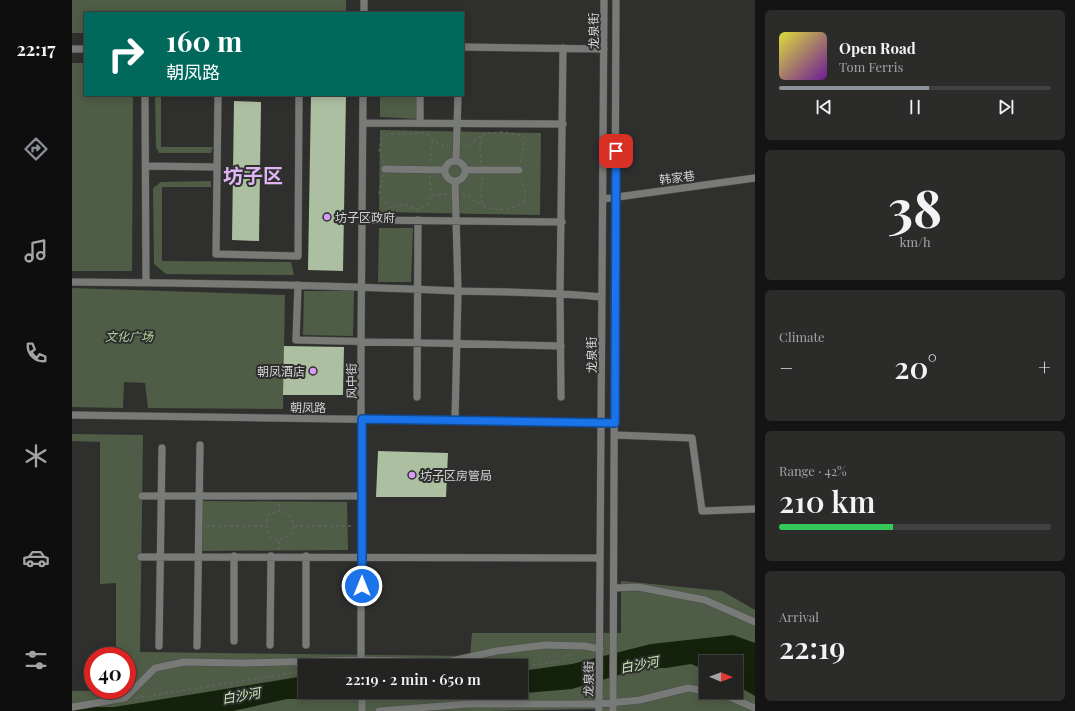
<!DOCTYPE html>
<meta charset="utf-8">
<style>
body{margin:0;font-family:"Playfair Display","Noto Sans SC",serif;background:#2b2c2a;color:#f1f3f6;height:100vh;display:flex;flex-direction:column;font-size:15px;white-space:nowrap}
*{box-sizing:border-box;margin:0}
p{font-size:13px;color:#a3a4a5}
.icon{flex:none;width:22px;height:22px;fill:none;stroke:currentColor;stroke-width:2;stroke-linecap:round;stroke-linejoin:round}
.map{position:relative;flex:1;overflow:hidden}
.sheet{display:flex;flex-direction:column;gap:10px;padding:10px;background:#131413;width:320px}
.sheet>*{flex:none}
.top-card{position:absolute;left:12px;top:12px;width:380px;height:84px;border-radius:0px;box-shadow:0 2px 10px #0003,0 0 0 1px #404140;background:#00695c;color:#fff;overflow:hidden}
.needle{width:26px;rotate:91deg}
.buttons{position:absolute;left:627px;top:655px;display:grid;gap:8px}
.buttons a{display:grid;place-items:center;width:44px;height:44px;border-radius:0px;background:#232422;box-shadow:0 2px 10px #0003,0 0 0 1px #404140;font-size:20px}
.speed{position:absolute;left:12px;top:647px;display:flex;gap:8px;font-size:20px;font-weight:700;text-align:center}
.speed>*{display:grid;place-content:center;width:52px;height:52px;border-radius:50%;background:#232422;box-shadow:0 2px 10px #0003,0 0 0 1px #404140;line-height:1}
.speed .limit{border:6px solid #d22;background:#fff;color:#111}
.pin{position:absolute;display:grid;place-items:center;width:34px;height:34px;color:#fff;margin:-17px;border-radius:8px;box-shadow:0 2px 6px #0006}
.me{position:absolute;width:44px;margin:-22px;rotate:0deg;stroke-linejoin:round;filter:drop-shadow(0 0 3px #0008)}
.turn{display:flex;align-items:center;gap:14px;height:84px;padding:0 16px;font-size:18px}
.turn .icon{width:52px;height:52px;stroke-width:2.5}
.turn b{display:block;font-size:28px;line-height:34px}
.big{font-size:30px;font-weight:600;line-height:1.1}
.sheet .card{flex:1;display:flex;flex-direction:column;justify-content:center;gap:6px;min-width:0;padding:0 14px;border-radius:6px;background:#2b2c2a}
.sheet .dial{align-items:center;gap:0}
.dial b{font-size:52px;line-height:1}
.song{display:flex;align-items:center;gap:12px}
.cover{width:48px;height:48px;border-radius:6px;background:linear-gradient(135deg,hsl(60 70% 55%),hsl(280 70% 35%))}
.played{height:4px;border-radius:2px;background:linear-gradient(90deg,#8c9099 55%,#404140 55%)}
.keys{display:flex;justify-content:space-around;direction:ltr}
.heat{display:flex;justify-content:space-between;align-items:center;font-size:22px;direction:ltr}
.charge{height:6px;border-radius:3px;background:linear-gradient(90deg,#34c759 42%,#404140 0)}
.trip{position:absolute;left:226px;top:659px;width:230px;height:40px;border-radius:0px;background:#232422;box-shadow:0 2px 10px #0003,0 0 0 1px #404140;font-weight:600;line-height:40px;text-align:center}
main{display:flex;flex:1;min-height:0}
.menu{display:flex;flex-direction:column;width:72px;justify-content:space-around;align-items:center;background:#0e0e0e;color:#a3a4a5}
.menu .icon{width:28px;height:28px}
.menu .current{color:#8c9099}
.menu b{font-size:18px;color:#f1f3f6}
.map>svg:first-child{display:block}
</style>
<main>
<nav class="menu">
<b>22:17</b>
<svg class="icon current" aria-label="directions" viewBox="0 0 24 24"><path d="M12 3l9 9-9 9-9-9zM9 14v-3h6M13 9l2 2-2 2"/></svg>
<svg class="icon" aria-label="music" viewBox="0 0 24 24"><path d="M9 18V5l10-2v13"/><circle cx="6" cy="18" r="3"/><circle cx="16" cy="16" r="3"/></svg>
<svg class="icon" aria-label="phone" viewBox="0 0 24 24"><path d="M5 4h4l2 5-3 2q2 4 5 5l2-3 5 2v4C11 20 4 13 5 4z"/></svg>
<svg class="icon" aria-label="climate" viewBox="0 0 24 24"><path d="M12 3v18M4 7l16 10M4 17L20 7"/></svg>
<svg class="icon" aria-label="car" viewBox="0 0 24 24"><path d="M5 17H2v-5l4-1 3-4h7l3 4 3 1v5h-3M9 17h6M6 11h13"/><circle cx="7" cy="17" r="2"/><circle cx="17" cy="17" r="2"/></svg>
<svg class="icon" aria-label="filters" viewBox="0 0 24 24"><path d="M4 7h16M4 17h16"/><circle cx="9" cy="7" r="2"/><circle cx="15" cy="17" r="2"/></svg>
</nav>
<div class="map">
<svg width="683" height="711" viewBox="0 0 683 711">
<rect width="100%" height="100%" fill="#2f302e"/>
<path fill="#4f5d46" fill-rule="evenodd" d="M0,0H274V13H13V33H0Z
M0,63H13V95H61L60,271H0Z
M83,95H89V147H141L139,153H87L84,147Z
M308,95H345V119L308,117Z
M308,130L469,133L468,215L307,212Z
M139,181V187H90V261L219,262L222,275L94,274L82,264L81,188L89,182Z
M307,228H341L339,282H306Z
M0,288L213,295L211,409L76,408L73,383L52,382L51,408L0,407Z
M232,291H282L281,336L231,335Z
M0,434L71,435L68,652L398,656L400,633H549V581L650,591L683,610V711H527L524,709L413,711H0V691L55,690V656H44V583L28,584V442L0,441ZM634,662H664V692H634ZM233,666H449V692H233Z
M129,501L275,502L276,550L128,551Z"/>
<path fill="#15220b" d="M661,635L683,643V696L664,685V662H634V670L619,664L594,668H570L500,689L393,698L215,699L161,711H0V707H42L233,676V692H449V671L500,664L579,644Z"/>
<path fill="#adbfa1" d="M239,95H274L271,271L236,270Z
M162,101L189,102L187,241L160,240Z
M212,346L272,347L271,395H211Z
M306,451L376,453L374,497H304Z"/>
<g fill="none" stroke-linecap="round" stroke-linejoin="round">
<defs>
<path id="minor" d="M292,13V0
M391,47L532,49
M0,49H13
M73,95L74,283
M146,95L144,254L226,256L227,95
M291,123L491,124
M348,123V95
M373 171a10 10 0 1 1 20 0a10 10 0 1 1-20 0Z
M384,161L386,95
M74,166L145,167
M313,169L373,170
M393,170H447
M383,181L386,291L383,420
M531,199L683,178
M291,220L490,222
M0,282C128,283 257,285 385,291C433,292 482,292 530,297
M226,285L224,340L489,346
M345,397L346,220
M489,397L488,293L491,48
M0,415L543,423
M543,435L620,438L630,511L683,509
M70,496H290
M162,556V641
M69,557L528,558
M543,588L566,587L633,600L683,622
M198,645L199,556
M234,645V556
M87,646L90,448
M125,646L128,445
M289,666V343L291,95
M290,692V711
M642,692L648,693L683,708
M0,707L53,698L83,668L112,662L170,663L289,660L375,662L425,651L473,645L512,646L528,649
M307,711L396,704H527L568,700L616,688L634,691
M527,711L532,0
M541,711L544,0"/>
</defs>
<use href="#minor" stroke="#4b4c4b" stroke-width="8"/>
<path stroke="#626361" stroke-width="1.5" stroke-dasharray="3 3" stroke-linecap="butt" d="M410,135C425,131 439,131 453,138L448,164
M391,146L397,145L410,135L408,147L409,163
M359,162L360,140
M312,163L307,149L311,137L319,134L353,133L369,145L377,146
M312,174L307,192L312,202L319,208L331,204L346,210L355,205L359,195L376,194
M358,176L359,195
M410,177L411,181L408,188L411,206
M390,194C399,197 404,202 412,206C423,213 444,208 454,201L449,176
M207,504V511C221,514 224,522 219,535C215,536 210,540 206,540C192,540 193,523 197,514L207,511
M134,526H194
M222,526H282
M207,550V540
M449,667L487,661L500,653
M63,698L233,671"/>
<use href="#minor" stroke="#787a77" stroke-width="7"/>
</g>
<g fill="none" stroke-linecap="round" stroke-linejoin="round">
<defs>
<path id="route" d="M290,586V419L543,423L544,151"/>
</defs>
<use href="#route" stroke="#114b97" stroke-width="10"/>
<use href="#route" stroke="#1a73e8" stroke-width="7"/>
</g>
<g fill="#d89af8" stroke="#2f302e" stroke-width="1.5">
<circle cx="255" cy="217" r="4"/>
<circle cx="241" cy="371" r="4"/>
<circle cx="340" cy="475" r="4"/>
</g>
<g text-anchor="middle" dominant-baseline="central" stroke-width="4" stroke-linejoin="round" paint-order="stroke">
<g font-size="12" fill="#d2d3d2" stroke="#2f302e">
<text transform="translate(521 31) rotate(-90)">龙泉街</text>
<text transform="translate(605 177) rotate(-7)">韩家巷</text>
<text transform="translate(519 355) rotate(-90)">龙泉街</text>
<text transform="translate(279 381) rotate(-91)">风中街</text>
<text transform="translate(236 407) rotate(1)">朝凤路</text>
<text transform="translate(516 679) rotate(-89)">龙泉街</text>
</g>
<g font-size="12" fill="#d2d3d2" stroke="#2f302e" text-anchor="start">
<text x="263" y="217">坊子区政府</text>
<text x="233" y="371" text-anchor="end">朝凤酒店</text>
<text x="348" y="475">坊子区房管局</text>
</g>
<g font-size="12" font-style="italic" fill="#b1cf9d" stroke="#2f302e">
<text x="57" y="336">文化广场</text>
</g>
<g font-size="13" font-style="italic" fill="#ccebb8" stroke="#2f302e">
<text transform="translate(567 664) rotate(-11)">白沙河</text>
<text transform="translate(169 695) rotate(-10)">白沙河</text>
</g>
<g font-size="20" font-weight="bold" fill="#dfb5f6" stroke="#2f302e">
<text x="181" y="174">坊子区</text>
</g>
</g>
</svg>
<div class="buttons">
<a><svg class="needle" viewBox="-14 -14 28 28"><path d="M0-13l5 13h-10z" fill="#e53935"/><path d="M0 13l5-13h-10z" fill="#a3a4a5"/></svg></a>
</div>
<div class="speed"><div class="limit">40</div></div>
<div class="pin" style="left:544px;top:151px;background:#d93025"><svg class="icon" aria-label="arrive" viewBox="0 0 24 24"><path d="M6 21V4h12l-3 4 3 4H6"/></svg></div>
<svg class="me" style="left:290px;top:586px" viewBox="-20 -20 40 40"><circle r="17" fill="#1a73e8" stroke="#fff" stroke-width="3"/><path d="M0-11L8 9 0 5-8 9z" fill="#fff"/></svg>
<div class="trip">22:19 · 2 min · 650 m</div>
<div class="top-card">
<div class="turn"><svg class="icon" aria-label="right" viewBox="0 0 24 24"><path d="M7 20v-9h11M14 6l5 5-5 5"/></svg><div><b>160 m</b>朝凤路</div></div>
</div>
</div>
<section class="sheet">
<div class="card">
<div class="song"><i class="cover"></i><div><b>Open Road</b><p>Tom Ferris</p></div></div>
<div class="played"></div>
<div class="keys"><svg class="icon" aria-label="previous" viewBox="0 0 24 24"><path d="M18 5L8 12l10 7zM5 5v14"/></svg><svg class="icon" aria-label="pause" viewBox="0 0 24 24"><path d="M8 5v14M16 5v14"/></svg><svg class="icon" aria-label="next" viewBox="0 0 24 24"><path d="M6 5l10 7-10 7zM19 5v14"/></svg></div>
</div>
<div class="card dial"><b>38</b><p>km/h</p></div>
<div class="card"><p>Climate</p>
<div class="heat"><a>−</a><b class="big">20°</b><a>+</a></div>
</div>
<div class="card"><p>Range · 42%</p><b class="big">210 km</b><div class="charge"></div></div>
<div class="card"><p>Arrival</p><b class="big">22:19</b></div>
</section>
</main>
